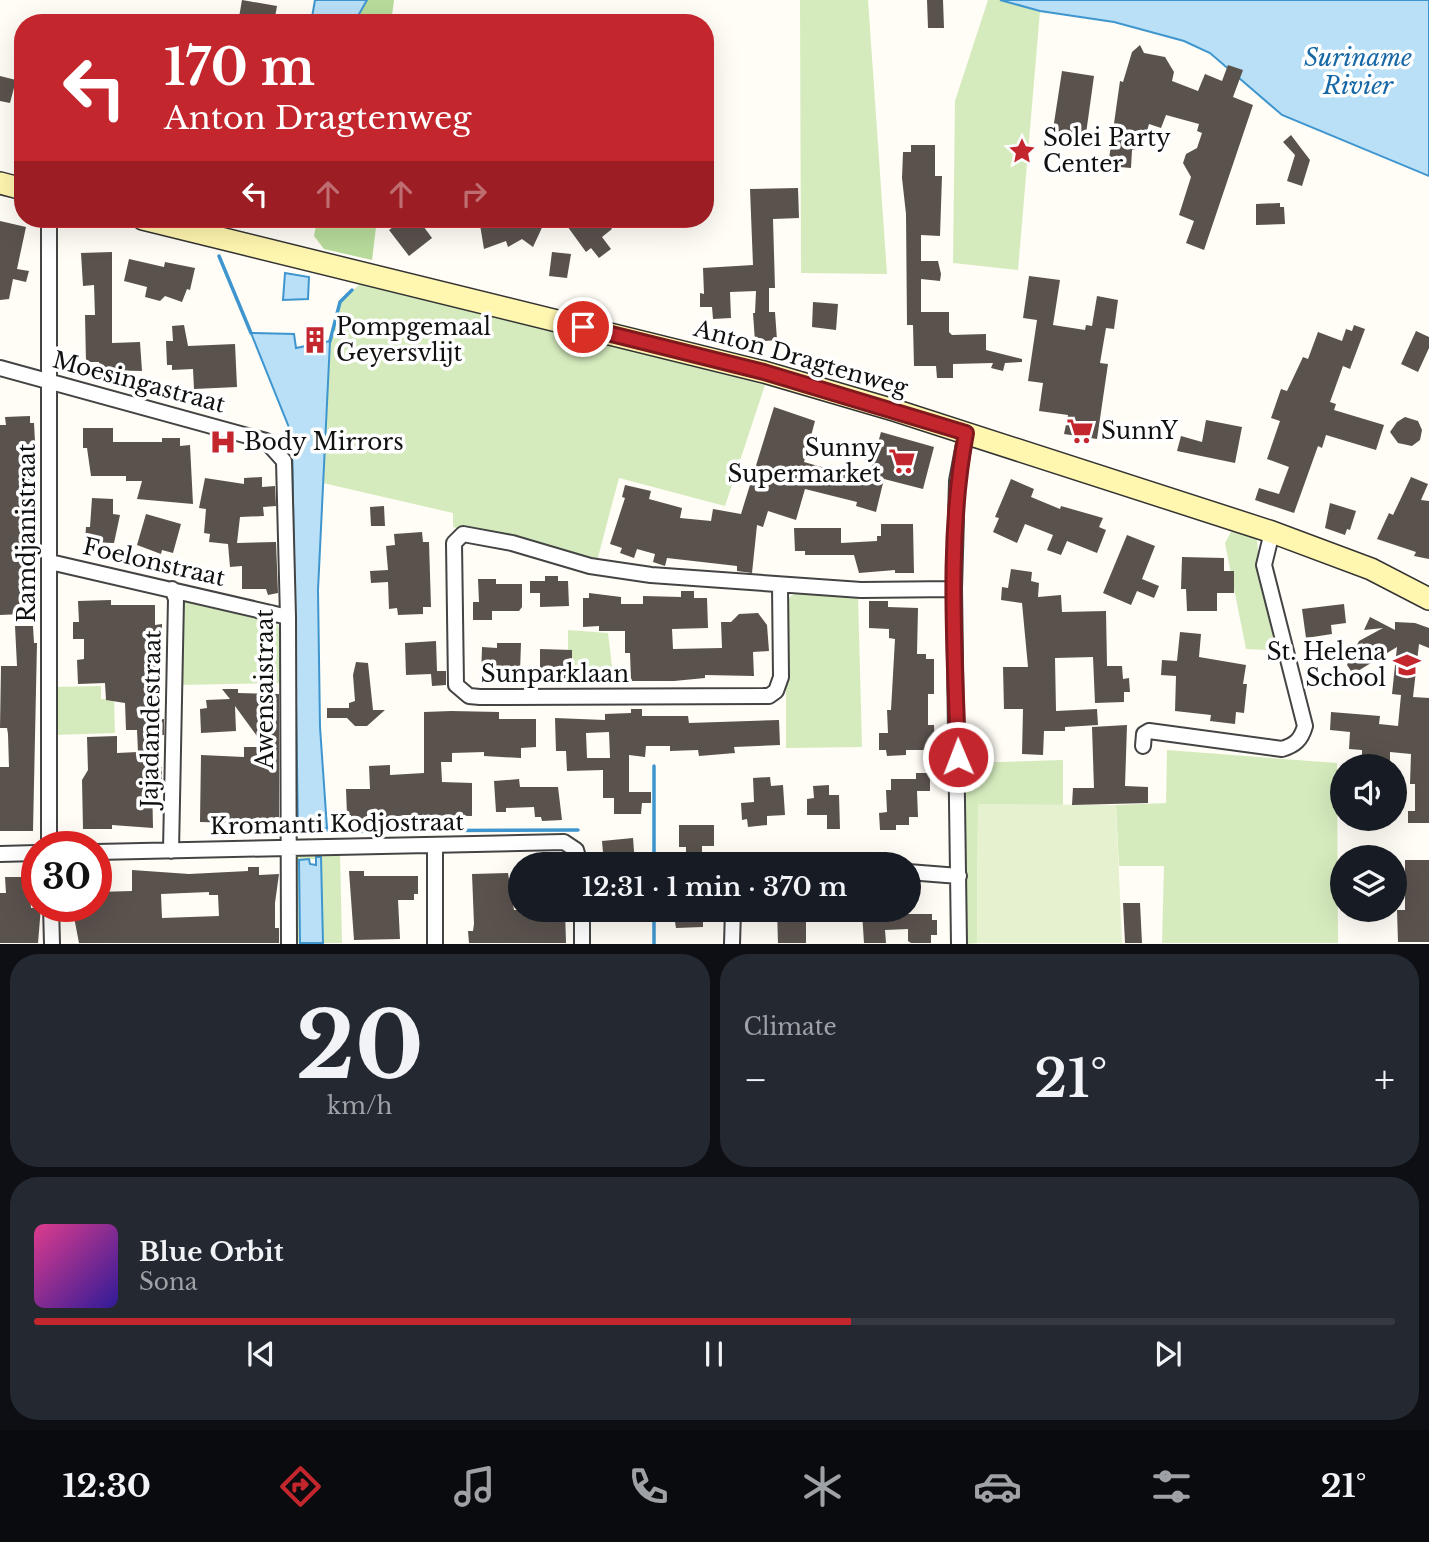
<!DOCTYPE html>
<meta charset="utf-8">
<style>
body{margin:0;font-family:"Libre Baskerville",serif;background:#242831;color:#f1f3f6;height:100vh;display:flex;flex-direction:column;font-size:26px;white-space:nowrap}
*{box-sizing:border-box;margin:0}
p{font-size:23px;color:#9ea1a6}
.icon{flex:none;width:38px;height:38px;fill:none;stroke:currentColor;stroke-width:2;stroke-linecap:round;stroke-linejoin:round}
.map{position:relative;height:944px;overflow:hidden}
.details{display:flex;flex-direction:column;gap:10px;padding:10px;background:#0d0f14;flex:1}
.details>*{flex:none}
.guide{position:absolute;left:14px;top:14px;width:700px;height:214px;border-radius:28px;box-shadow:0 7px 28px #0002;background:#c4262e;color:#fff;overflow:hidden}
.tools{position:absolute;left:1330px;top:754px;display:grid;gap:14px}
.tools a{display:grid;place-items:center;width:77px;height:77px;border-radius:50%;background:#171b24;box-shadow:0 7px 28px #0002;font-size:35px}
.speed{position:absolute;left:21px;top:831px;display:flex;gap:14px;font-size:35px;font-weight:700;text-align:center}
.speed>*{display:grid;place-content:center;width:91px;height:91px;border-radius:50%;background:#171b24;box-shadow:0 7px 28px #0002;line-height:1}
.speed .limit{border:10px solid #d22;background:#fff;color:#111}
.pin{position:absolute;display:grid;place-items:center;width:60px;height:60px;color:#fff;margin:-30px;border:4px solid #fff;border-radius:50%;box-shadow:0 2px 7px #0007}
.me{position:absolute;width:77px;margin:-38px;rotate:359deg;stroke-linejoin:round;filter:drop-shadow(0 0 5px #0008)}
.turn{display:flex;align-items:center;gap:24px;height:147px;padding:0 35px;font-size:32px}
.turn .icon{width:91px;height:91px;stroke-width:2.5}
.turn b{display:block;font-size:49px;line-height:60px}
.lanes{display:flex;align-items:center;height:66px;padding:0 35px;background:#0003;justify-content:center;gap:35px;direction:ltr}
.lanes .off{opacity:.35}
.big{font-size:52px;font-weight:600;line-height:1.1}
.details .card{flex:1;display:flex;flex-direction:column;justify-content:center;gap:10px;min-width:0;padding:0 24px;border-radius:28px;background:#242831}
.details .dial{align-items:center;gap:0}
.dial b{font-size:91px;line-height:1}
.song{display:flex;align-items:center;gap:21px}
.cover{width:84px;height:84px;border-radius:10px;background:linear-gradient(135deg,hsl(330 70% 55%),hsl(250 70% 35%))}
.played{height:7px;border-radius:4px;background:linear-gradient(90deg,#c4262e 60%,#363941 60%)}
.keys{display:flex;justify-content:space-around;direction:ltr}
.heat{display:flex;justify-content:space-between;align-items:center;font-size:38px;direction:ltr}
.details .tiles{flex:1;display:grid;gap:10px;grid-template-columns:1fr 1fr}
.card:last-child{grid-column:span 2}
.trip{position:absolute;left:508px;top:852px;width:413px;height:70px;border-radius:35px;background:#171b24;box-shadow:0 7px 28px #0002;font-weight:600;line-height:70px;text-align:center}
.tab-bar{display:flex;height:112px;justify-content:space-around;align-items:center;background:#090b0e;color:#9ea1a6}
.tab-bar .icon{width:49px;height:49px}
.tab-bar .current{color:#c4262e}
.tab-bar b{font-size:32px;color:#f1f3f6}
.map>svg:first-child{display:block}
</style>
<div class="map">
<svg width="1429" height="944" viewBox="0 0 1429 944">
<rect width="100%" height="100%" fill="#fffdf5"/>
<path fill="#d5ebbd" d="M800,0H868L887,274L801,273Z
M988,0H1000L1040,11L1018,270L953,263L955,101Z
M362,282L765,385L725,506L619,478L597,561L453,527V513L323,483L330,341L340,302Z
M1233,528L1257,538L1259,563L1276,643L1269,650L1246,649L1225,543Z
M800,592L858,595L862,747L786,748V604L791,596Z
M178,593L274,619L280,629L281,683L177,685Z
M568,630L608,633L614,683L568,684Z
M101,686V699H114L115,733L54,735L53,687Z
M1167,750L1337,763L1338,943H1162L1164,866H1119L1116,805L1166,803Z
M1063,760V805H978L977,943L964,944L965,763Z
M340,852L342,943H323L321,858L299,861L300,943L292,944L294,856L299,853Z"/>
<path fill="#b9dc9c" d="M367,0H394L391,23H354Z
M322,219H377L372,260L324,249L314,236L316,225Z"/>
<path fill="#e6f2cf" d="M978,804L1116,805L1122,943H977Z"/>
<path fill="#b9e0f7" stroke="#3f96cf" stroke-width="2" d="M315,0H367L354,23H311Z
M1000,0H1429V176L1282,115L1210,53L1184,41L1114,22L1040,11Z
M285,273L309,277L308,299L283,300Z
M251,333L294,334L296,348L330,341L318,590L320,727L327,828L316,833L312,826L308,833H298L292,435Z
M316,857H321L323,943H300L299,860L309,859L310,864L316,865Z"/>
<g fill="none" stroke-linecap="round" stroke-linejoin="round">
<path stroke="#3f96cf" stroke-width="3.5" d="M219,256L251,333
M330,341L340,302L352,290
M312,826L331,831L578,830
M654,864V766
M654,944V910"/>
</g>
<path fill="#5a524d" fill-rule="evenodd" d="M242,0L277,6L274,23H238Z
M927,0H943L944,28H928Z
M1140,45L1144,53L1165,57L1174,72L1172,81L1198,91L1205,74L1222,81L1228,65L1243,70L1233,97L1253,105L1204,250L1186,243L1194,221L1179,215L1191,177L1183,163L1186,154L1197,148L1202,133L1197,131L1199,124L1166,115L1161,128L1149,124L1144,142L1139,148L1132,150L1131,168L1108,166L1120,81L1123,82L1132,52Z
M1062,71L1094,76L1085,141L1052,136Z
M0,76L16,80L10,103L0,101Z
M1291,135L1310,160L1302,186L1287,181L1295,155L1283,142Z
M911,145H935V176H942L940,236L921,235V261H938L941,274L940,281L921,279V312H949V332L952,335L986,334V350L1022,359V362L1005,363L1003,371L991,368L993,363L953,364V378H937L936,366H914L913,325H907L906,214L902,178L903,152H911Z
M798,188L799,218L773,219L775,288H769V312H775L777,340L755,342L753,313H755L756,291L730,292L731,318L713,319L712,307H700V293L704,294L703,268L753,265L750,189Z
M1280,203V207H1284L1285,224L1256,225V204Z
M404,219H418L432,238L409,256L389,230Z
M479,219H546L533,247L522,239L508,247L506,241L484,249Z
M562,219H604L612,229L602,237L611,249L599,258L591,248L586,252Z
M0,221L26,227L17,269L29,271L26,282L13,279L9,299L0,300Z
M112,252V343L140,342L142,371L100,370L99,362H86L85,315H95L94,285L83,286L81,253Z
M552,252L571,254L567,278L549,276Z
M129,259L164,267L165,262L195,268L190,290L187,289L182,302L165,296L160,301L145,297L147,287L124,281Z
M1029,276L1060,280L1053,325L1085,330L1086,325L1092,326L1097,296L1118,300L1114,329L1106,328L1100,363L1108,364L1097,439L1064,434L1068,415L1039,411L1043,383L1028,381L1037,320L1023,318Z
M813,302L838,304L836,330L812,327Z
M184,325L188,346L235,344L237,387L194,389L193,369L172,370V365H167L166,341H173L172,326Z
M1354,325L1365,329L1350,369L1343,366L1330,402L1336,404L1334,410L1384,425L1376,450L1326,435L1322,448L1318,446L1294,513L1255,500L1259,488L1279,494L1289,467L1267,459L1280,421L1271,418L1281,389L1287,391L1303,357L1308,359L1318,332L1342,341L1346,329L1352,331Z
M1416,331L1429,337V348L1418,372L1401,364Z
M774,407L815,421L804,462L839,472L840,469L869,476L881,432L934,447L923,489L884,479L876,512L856,506L857,502L805,489L796,520L768,511L763,527L757,525L752,573L737,571V566L667,558L665,566L653,562L655,554L637,549L634,558L620,553L622,548L610,544L625,498L622,497L625,485L651,491L649,499L682,508L680,518L711,521L713,509L741,514Z
M30,416V423H34L35,442L37,576H33L35,597H20L22,614L0,615V425H6L5,417Z
M1405,417L1418,421L1422,430L1420,440L1412,446L1398,443L1390,432L1397,422Z
M1206,420L1242,427L1235,463L1177,451L1181,436L1202,442Z
M83,428H113V442H162V438H180V446L190,445L193,504L137,499L142,481H126V476H91L87,448H83Z
M262,477V487L275,486L276,506L263,507L264,516L240,517L237,543L276,542L278,593L268,595L266,589H242V566L230,567L228,544L209,542L210,534L204,533L206,509L199,508L205,478L244,484V478Z
M1411,477L1428,484L1421,500L1429,501V559L1414,556L1416,552L1377,539L1389,513L1393,515Z
M1011,479L1034,489L1031,497L1060,509L1061,506L1103,518L1099,527L1106,530L1097,553L1067,541L1061,555L1047,550L1053,535L1025,524L1017,543L993,532L999,518L995,517Z
M92,498L113,499V514L120,515L114,543L85,542L86,527H90Z
M1330,503L1356,511L1350,530L1347,529L1345,535L1325,528Z
M384,506L385,526H371L370,507Z
M146,514L181,524L173,553L162,550L161,554L137,545Z
M881,524H913L914,573H895V570L859,573L854,555H805V551H795L794,528H841V543L877,541V536H881Z
M422,532L423,542H429L431,607H423V614L398,615L397,608L389,609L388,582L371,583L370,571L388,570L386,546L395,545L394,534Z
M1127,535L1155,546L1142,579L1159,586L1154,598L1137,591L1131,605L1103,593Z
M1182,557L1224,558V571H1234V593H1217V611H1187L1186,589H1181Z
M1011,569L1032,572L1031,581L1039,583L1038,597L1061,595L1062,612L1106,611L1107,666H1122L1123,679L1129,678L1130,692H1124V702L1095,703L1093,657L1055,658L1056,711L1097,709L1098,725L1065,727V731H1044L1043,755L1022,754L1023,709H1004L1003,667H1028L1022,603L1001,600L1002,587L1008,588Z
M545,576H558V581H568L569,606L540,607V593H530V581H545Z
M478,579H496V584H522V607L519,611H492V620H473V602H479Z
M681,591H694V598H707L708,628L672,629L673,649L722,648L721,622H731L739,614L758,613L767,625L769,651L753,652L754,676L705,675V678L674,681H631L630,653H625V631H599V626L583,627V598H589V593L621,597V604H643V596L681,597Z
M111,600V605H155V625L162,624V636H157V684L159,719H164V735L153,736L155,767H162V781L152,782L153,828L112,825V829H83L82,780L88,770L87,737L117,736V753L138,752L137,730H126L125,703L106,700L105,683L78,684L77,660L84,659V639H73V622H79L78,601Z
M869,601H888V607L918,608L917,654H926V659H934V694H928V725H934L935,750H906V755L887,756L886,750H879V733H888L887,710H891L895,639L889,638V629L869,628Z
M1344,604L1346,623L1331,625L1332,634L1306,638L1302,609Z
M1370,617L1395,630V622L1415,623L1429,628V648L1419,644L1413,697L1429,698V823H1408V811H1415V784H1410L1411,754L1390,752V766H1362V750L1349,749L1350,732L1330,730L1331,712L1380,716L1379,724L1398,726L1401,695L1392,694L1397,647L1353,674L1347,665L1359,641L1383,628L1364,630Z
M15,626H33L34,643H37L33,831H0V767H9L8,734L7,728H0L1,666H17Z
M1180,632L1201,634L1199,657L1246,665L1243,684H1247L1244,713L1236,712L1235,724L1210,721L1211,715L1175,711L1176,676L1161,675L1162,660L1177,661Z
M436,641L437,671H446V685L432,686L431,674L406,675L405,643Z
M497,643H521L520,671H510V676L503,675V680L481,679L482,647L497,648Z
M540,649L572,650V664H567V679L540,678Z
M356,662L368,663L373,710H385L367,726H355L347,718H327V708H349V703L355,701L353,675Z
M222,689H238V693L279,694V817H275V824L200,822L201,755L244,757V747H265L235,706L236,731L201,733L200,709L207,708L206,700L230,699Z
M631,709H642V716H688L689,723L779,720L780,745L734,747L735,753L699,756L698,750L670,751V746H646L645,757L629,755V792H651V803H642L641,814H614V798H603V770L567,771L566,751H556L555,718L605,720V714L631,713ZM609,732L610,758H587L586,733Z
M451,711L499,712V719H536V747L521,748V758L484,756V752L452,753V762H441L442,782L472,783V816L410,815L351,820V815H347L346,789H370L369,766L390,765V775L424,773V712Z
M1127,725L1125,786L1148,787V803L1072,805L1073,788H1094L1092,727Z
M916,773H930V791H917L918,817H909V825H896V830H880L879,813L887,812L886,790H891V779H916Z
M770,777L771,786L783,785L785,815L767,816V825L748,827L747,819L742,820L741,803L754,802L753,778Z
M519,779L520,787H558L562,820L542,821L541,817H535L534,807L506,808V812H496L494,781Z
M829,785V795H839L840,829H827V815H807V799L814,798L813,786Z
M679,825H714V846H702V863H686V847H679Z
M633,838L635,864H604L602,841Z
M1405,860H1429V942H1398L1397,910H1405Z
M248,867H259V875L279,874L275,903V928H279V943H79L74,917L87,916V906H96V892L132,891V870L189,874L248,871ZM209,892V895H218L219,916L162,918L161,894Z
M349,871H364V876H418V894H414V900H398L400,939L354,940Z
M508,873L514,910H565L566,943H469L468,931H473L474,924L472,874Z
M5,877H22L23,890H30L31,908L41,907L38,943H0V893H6Z
M1123,903H1140L1142,943H1125Z
M666,910H703V927L676,928L675,922H667Z
M777,910H811V921H806V943H778Z
M898,910V914H932V920H937V935H931V943H911L908,941V929L885,930L886,943H864L862,912Z"/>
<g fill="none" stroke-linecap="round" stroke-linejoin="round">
<defs>
<path id="minor" d="M0,368L266,441L284,461L288,617L289,944
M50,562L288,617
M780,586L781,677L776,691L769,696L480,697L469,696L456,685L454,543L463,534L512,543L590,566L651,575L861,590L954,589
M1143,746L1144,734L1149,731L1282,749C1295,745 1301,740 1305,726L1264,565L1272,532
M49,847V219
M171,851L176,599L172,589
M96,852L564,842L576,850L580,864
M0,854L37,853
M764,864L782,862L810,864
M908,872L959,876
M51,906L52,944
M582,910V944
M435,944V845
M732,944L733,910
M959,944L954,589L957,481L966,433"/>
<path id="secondary" d="M0,183L23,189
M143,219L764,372L897,411L1272,532L1371,569L1429,599"/>
</defs>
<use href="#minor" stroke="#444" stroke-width="18"/>
<use href="#secondary" stroke="#333" stroke-width="24"/>
<use href="#minor" stroke="#fff" stroke-width="14"/>
<use href="#secondary" stroke="#fff6b0" stroke-width="21"/>
</g>
<g fill="none" stroke-linecap="round" stroke-linejoin="round">
<defs>
<path id="route" d="M583,327L764,372L966,433C946,539 955,650 958,757"/>
</defs>
<use href="#route" stroke="#7f191e" stroke-width="18"/>
<use href="#route" stroke="#c4262e" stroke-width="12"/>
</g>
<defs>
<symbol id="sight-bare" viewBox="-9 -9 18 18"><path d="M0-6L1.8-2.2L6-1.7L2.9 1.2L3.7 5.4L0 3.3L-3.7 5.4L-2.9 1.2L-6-1.7L-1.8-2.2Z" fill="#c4262e" stroke="#fff" stroke-width="2.5" paint-order="stroke"/></symbol>
<symbol id="building-bare" viewBox="-9 -9 18 18"><path d="M-4-6H4V6H1V3H-1V6H-4ZM-2.5-4.3h1.7v1.8h-1.7ZM.8-4.3h1.7v1.8H.8ZM-2.5-1h1.7V.8h-1.7ZM.8-1h1.7V.8H.8Z" fill="#c4262e" stroke="#fff" stroke-width="2.5" paint-order="stroke"/></symbol>
<symbol id="supermarket-bare" viewBox="-9 -9 18 18"><path d="M-6-5.5h2.5l.6 2H6L4.5 2H-2.5L-4.4-4H-6ZM-1.5 3.2a1.3 1.3 0 1 0 .1 0ZM3 3.2a1.3 1.3 0 1 0 .1 0Z" fill="#c4262e" stroke="#fff" stroke-width="2.5" paint-order="stroke"/></symbol>
<symbol id="hospital-bare" viewBox="-9 -9 18 18"><path d="M-5-5h3v3.5h4V-5h3V5h-3V1.5h-4V5h-3Z" fill="#c4262e" stroke="#fff" stroke-width="2.5" paint-order="stroke"/></symbol>
<symbol id="school-bare" viewBox="-9 -9 18 18"><path d="M0-5L7-2L0 1L-7-2ZM-4 1L0 2.5L4 1V4Q0 6-4 4Z" fill="#c4262e" stroke="#fff" stroke-width="2.5" paint-order="stroke"/></symbol>
</defs>
<g fill-rule="evenodd">
<use href="#sight-bare" x="1003" y="132" width="38" height="38"/>
<use href="#building-bare" x="296" y="321" width="38" height="38"/>
<use href="#supermarket-bare" x="1061" y="412" width="38" height="38"/>
<use href="#hospital-bare" x="204" y="423" width="38" height="38"/>
<use href="#supermarket-bare" x="883" y="442" width="38" height="38"/>
<use href="#school-bare" x="1388" y="646" width="38" height="38"/>
</g>
<g text-anchor="middle" dominant-baseline="central" stroke-width="7" stroke-linejoin="round" paint-order="stroke">
<g font-size="23" fill="#111" stroke="#fff" text-anchor="start">
<text x="1043" y="138">Solei Party<tspan x="1043" dy="26">Center</tspan></text>
<text x="336" y="327">Pompgemaal<tspan x="336" dy="26">Geyersvlijt</tspan></text>
<text x="1101" y="431">SunnY</text>
<text x="244" y="442">Body Mirrors</text>
<text x="881" y="448" text-anchor="end">Sunny<tspan x="881" dy="26">Supermarket</tspan></text>
<text x="1386" y="652" text-anchor="end">St. Helena<tspan x="1386" dy="26">School</tspan></text>
</g>
<g font-size="23" fill="#111" stroke="#fff">
<text transform="translate(801 358) rotate(16)">Anton Dragtenweg</text>
<text transform="translate(139 382) rotate(15)">Moesingastraat</text>
<text transform="translate(27 533) rotate(-90)">Ramdjanistraat</text>
<text transform="translate(154 562) rotate(13)">Foelonstraat</text>
<text x="555" y="674">Sunparklaan</text>
<text transform="translate(265 689) rotate(-90)">Awensaistraat</text>
<text transform="translate(151 719) rotate(-89)">Jajadandestraat</text>
<text transform="translate(337 824) rotate(-1)">Kromanti Kodjostraat</text>
</g>
<g font-size="24" font-style="italic" fill="#1768a6" stroke="#fff">
<text x="1358" y="57">Suriname<tspan x="1358" dy="28">Rivier</tspan></text>
</g>
</g>
</svg>
<div class="tools">
<a><svg class="icon" aria-label="sound" viewBox="0 0 24 24"><path d="M4 9h4l5-4v14l-5-4H4zM17 9q2 3 0 6"/></svg></a>
<a><svg class="icon" aria-label="layers" viewBox="0 0 24 24"><path d="M12 4l9 5-9 5-9-5zM3 14l9 5 9-5"/></svg></a>
</div>
<div class="speed"><div class="limit">30</div></div>
<div class="pin" style="left:583px;top:327px;background:#d93025"><svg class="icon" aria-label="arrive" viewBox="0 0 24 24"><path d="M6 21V4h12l-3 4 3 4H6"/></svg></div>
<svg class="me" style="left:958px;top:757px" viewBox="-20 -20 40 40"><circle r="17" fill="#c4262e" stroke="#fff" stroke-width="3"/><path d="M0-11L8 9 0 5-8 9z" fill="#fff"/></svg>
<div class="trip">12:31 · 1 min · 370 m</div>
<div class="guide">
<div class="turn"><svg class="icon" aria-label="left" viewBox="0 0 24 24"><path d="M17 20v-9H6M10 6l-5 5 5 5"/></svg><div><b>170 m</b>Anton Dragtenweg</div></div>
<div class="lanes"><svg class="icon" aria-label="left" viewBox="0 0 24 24"><path d="M17 20v-9H6M10 6l-5 5 5 5"/></svg><svg class="icon off" aria-label="ahead" viewBox="0 0 24 24"><path d="M12 20V5M6 11l6-6 6 6"/></svg><svg class="icon off" aria-label="ahead" viewBox="0 0 24 24"><path d="M12 20V5M6 11l6-6 6 6"/></svg><svg class="icon off" aria-label="right" viewBox="0 0 24 24"><path d="M7 20v-9h11M14 6l5 5-5 5"/></svg></div>
</div>
</div>
<section class="details">
<div class="tiles">
<div class="card dial"><b>20</b><p>km/h</p></div>
<div class="card"><p>Climate</p>
<div class="heat"><a>−</a><b class="big">21°</b><a>+</a></div>
</div>
<div class="card">
<div class="song"><i class="cover"></i><div><b>Blue Orbit</b><p>Sona</p></div></div>
<div class="played"></div>
<div class="keys"><svg class="icon" aria-label="previous" viewBox="0 0 24 24"><path d="M18 5L8 12l10 7zM5 5v14"/></svg><svg class="icon" aria-label="pause" viewBox="0 0 24 24"><path d="M8 5v14M16 5v14"/></svg><svg class="icon" aria-label="next" viewBox="0 0 24 24"><path d="M6 5l10 7-10 7zM19 5v14"/></svg></div>
</div>
</div>
</section>
<nav class="tab-bar">
<b>12:30</b>
<svg class="icon current" aria-label="directions" viewBox="0 0 24 24"><path d="M12 3l9 9-9 9-9-9zM9 14v-3h6M13 9l2 2-2 2"/></svg>
<svg class="icon" aria-label="music" viewBox="0 0 24 24"><path d="M9 18V5l10-2v13"/><circle cx="6" cy="18" r="3"/><circle cx="16" cy="16" r="3"/></svg>
<svg class="icon" aria-label="phone" viewBox="0 0 24 24"><path d="M5 4h4l2 5-3 2q2 4 5 5l2-3 5 2v4C11 20 4 13 5 4z"/></svg>
<svg class="icon" aria-label="climate" viewBox="0 0 24 24"><path d="M12 3v18M4 7l16 10M4 17L20 7"/></svg>
<svg class="icon" aria-label="car" viewBox="0 0 24 24"><path d="M5 17H2v-5l4-1 3-4h7l3 4 3 1v5h-3M9 17h6M6 11h13"/><circle cx="7" cy="17" r="2"/><circle cx="17" cy="17" r="2"/></svg>
<svg class="icon" aria-label="filters" viewBox="0 0 24 24"><path d="M4 7h16M4 17h16"/><circle cx="9" cy="7" r="2"/><circle cx="15" cy="17" r="2"/></svg>
<b>21°</b>
</nav>
